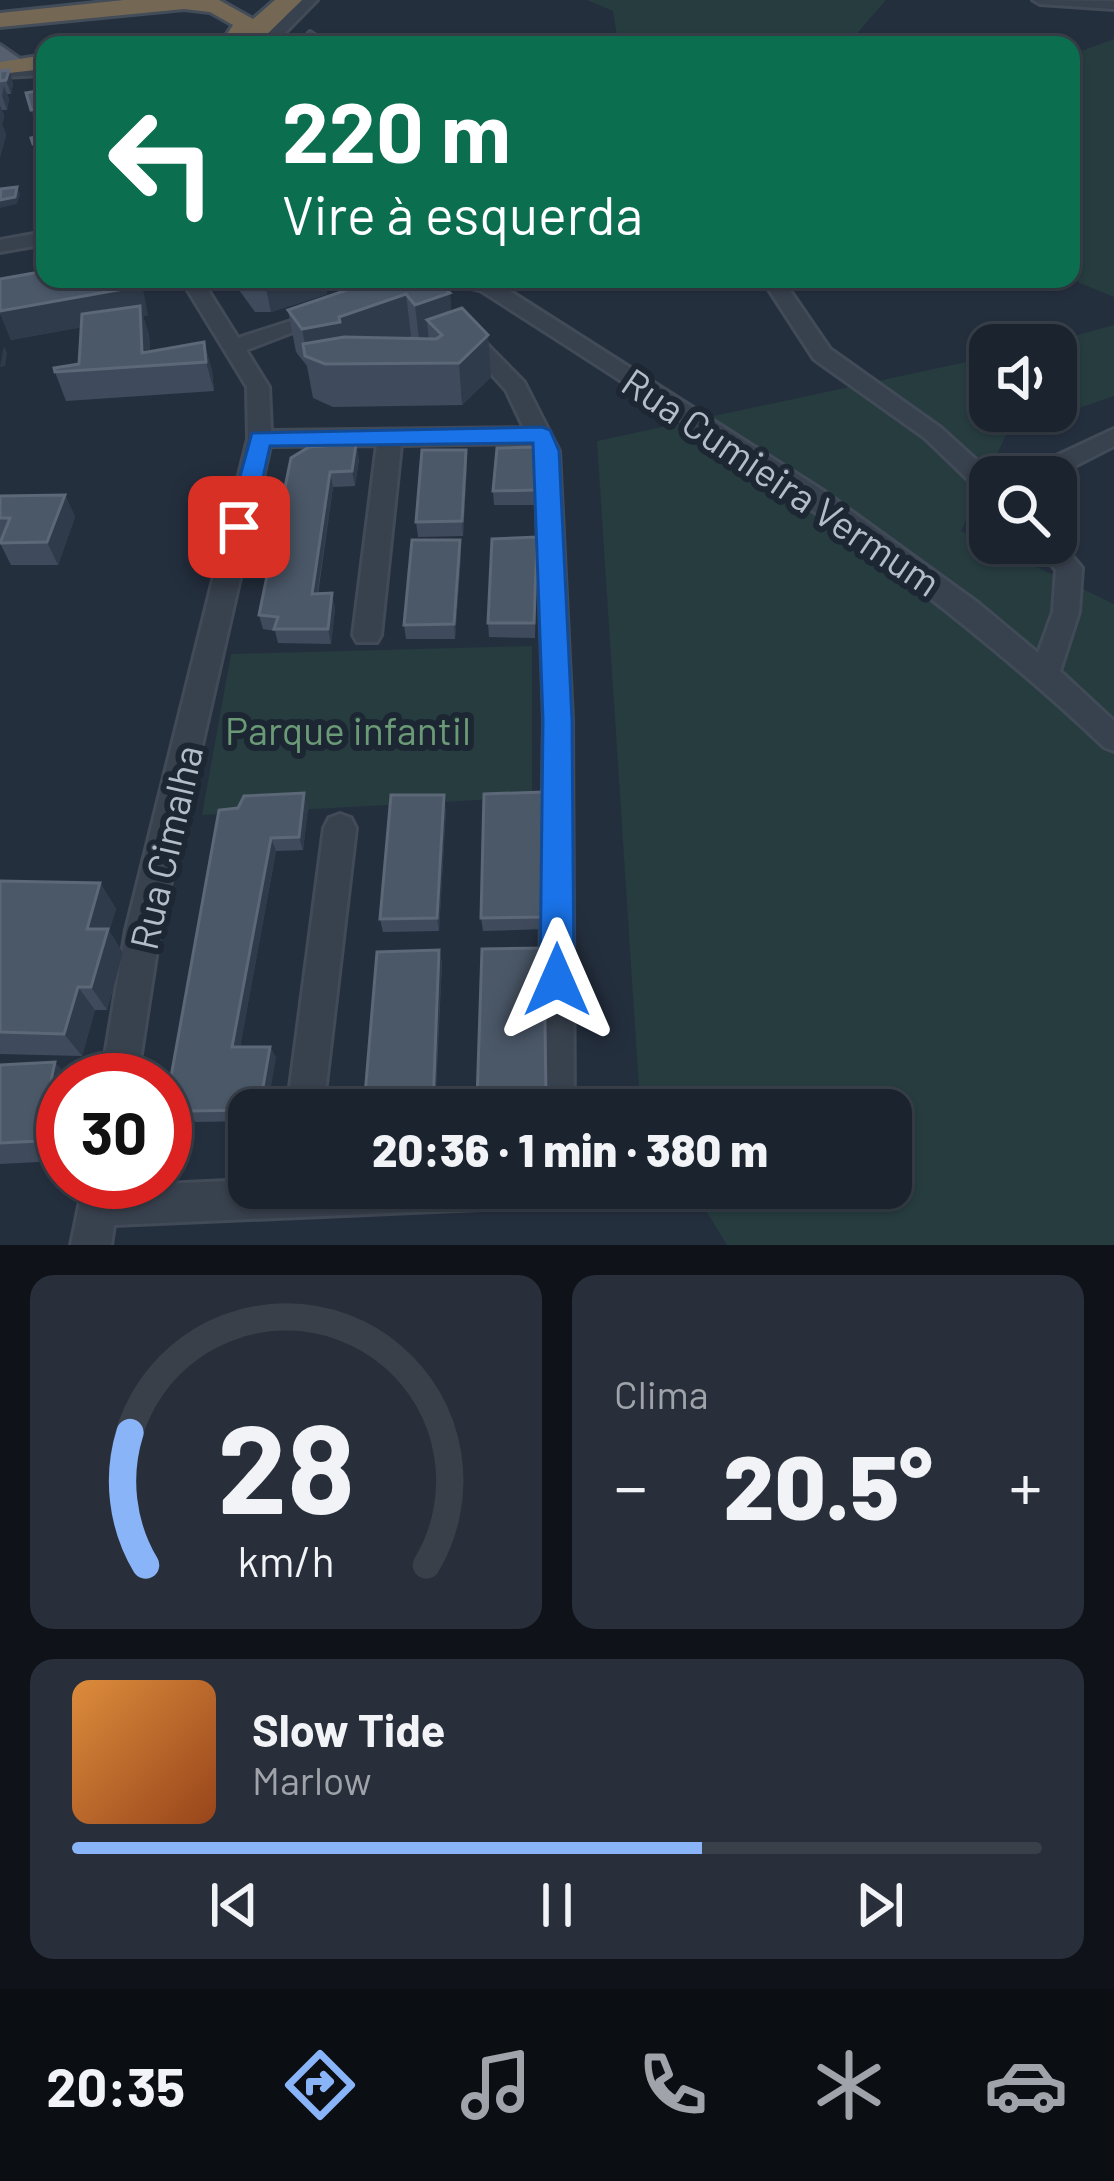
<!DOCTYPE html>
<html lang="pt">
<meta charset="utf-8">
<style>
body{margin:0;font-family:Barlow,sans-serif;background:#282f3a;color:#f1f3f6;height:100vh;display:flex;flex-direction:column;font-size:45px;white-space:nowrap}
*{box-sizing:border-box;margin:0}
p{font-size:39px;color:#a0a4aa}
.icon{flex:none;width:66px;height:66px;fill:none;stroke:currentColor;stroke-width:2;stroke-linecap:round;stroke-linejoin:round}
.map{position:relative;height:1245px;overflow:hidden}
.drawer{display:flex;flex-direction:column;gap:30px;padding:30px;background:#0f1319;flex:1}
.drawer>*{flex:none}
.banner{position:absolute;left:36px;top:36px;width:1044px;height:252px;border-radius:24px;box-shadow:0 3px 9px #0004,0 0 0 3px #39404a;background:#0b6e4f;color:#fff;overflow:hidden}
.buttons{position:absolute;left:969px;top:324px;display:grid;gap:24px}
.buttons a{display:grid;place-items:center;width:108px;height:108px;border-radius:24px;background:#1b232e;box-shadow:0 3px 9px #0004,0 0 0 3px #39404a;font-size:60px}
.speed{position:absolute;left:36px;top:1053px;display:flex;gap:24px;font-size:60px;font-weight:700;text-align:center}
.speed>*{display:grid;place-content:center;width:156px;height:156px;border-radius:50%;background:#1b232e;box-shadow:0 3px 9px #0004,0 0 0 3px #39404a;line-height:1}
.speed .limit{border:18px solid #d22;background:#fff;color:#111}
.pin{position:absolute;display:grid;place-items:center;width:102px;height:102px;color:#fff;margin:-51px;border-radius:24px;box-shadow:0 6px 18px #0006}
.me{position:absolute;width:132px;margin:-66px;rotate:0deg;stroke-linejoin:round;filter:drop-shadow(0 0 9px #0008)}
.turn{display:flex;align-items:center;gap:42px;height:252px;padding:0 48px;font-size:54px}
.turn .icon{width:156px;height:156px;stroke-width:2.5}
.turn b{display:block;font-size:84px;line-height:102px}
.big{font-size:90px;font-weight:800;line-height:1.1}
.drawer .card{flex:1;display:flex;flex-direction:column;justify-content:center;gap:18px;min-width:0;padding:0 42px;border-radius:24px;background:#282f3a}
.drawer .dial{align-items:center;gap:0}
.dial svg{height:312px;overflow:visible;fill:none;stroke:#39404a;stroke-width:7;stroke-linecap:round;text-anchor:middle}
.dial text{fill:#f1f3f6;stroke:none}
.song{display:flex;align-items:center;gap:36px}
.cover{width:144px;height:144px;border-radius:18px;background:linear-gradient(135deg,hsl(30 70% 55%),hsl(20 70% 35%))}
.played{height:12px;border-radius:6px;background:linear-gradient(90deg,#8ab4f8 65%,#39404a 65%)}
.keys{display:flex;justify-content:space-around;direction:ltr}
.heat{display:flex;justify-content:space-between;align-items:center;font-size:66px;direction:ltr}
.drawer .tiles{flex:1;display:grid;gap:30px;grid-template-columns:1fr 1fr}
.card:last-child{grid-column:span 2}
.trip{position:absolute;left:228px;top:1089px;width:684px;height:120px;border-radius:24px;background:#1b232e;box-shadow:0 3px 9px #0004,0 0 0 3px #39404a;font-weight:800;line-height:120px;text-align:center}
.tab-bar{display:flex;height:192px;justify-content:space-around;align-items:center;background:#0b0e12;color:#a0a4aa}
.tab-bar .icon{width:84px;height:84px}
.tab-bar .active{color:#8ab4f8}
.tab-bar b{font-size:54px;color:#f1f3f6}
.map>svg:first-child{display:block}
</style>
<div class="map">
<svg width="1114" height="1245" viewBox="0 0 1114 1245">
<rect width="100%" height="100%" fill="#242f3e"/>
<path fill="#263c3f" d="M587,0H886L847,45H599L617,37L613,11Z
M1114,39V297L1070,279L1071,67L1076,53Z
M1114,325V396L1007,433L961,531L1114,604V1245H727L692,1188H891V1110H644L640,1103L597,441L990,357V411H1056V345H1042Z
M532,646V797L202,815L231,654Z"/>
<g fill="none" stroke-linecap="round" stroke-linejoin="round">
<defs>
<path id="minor" d="M302,0H317L273,45H256Z
M1033,0L1114,1V9L1040,4Z
M310,32L318,37L314,45H298Z
M45,65V75L0,77V67Z
M45,232V244L0,252V240Z
M181,279H201L238,338L322,311L332,317L246,350L269,387L271,431L524,428L506,390L453,332L464,326L471,328L524,382L559,451L572,720L574,1110H538L544,720L535,451L531,443L401,445L381,635L377,642H357L353,635L377,445L270,446L160,930L137,1080H101L126,930L248,439L247,387Z
M426,279L494,281L822,490L978,603L1038,653L1053,612L1056,570L1034,543H1056V537L1082,568L1079,612L1060,671L1114,721V751L1104,747C915,568 699,430 480,290L459,285L404,295L394,289Z
M762,279H782L830,349L941,428L995,477H990V494L981,492L925,438L814,359Z
M1114,429V446L1053,477H1021L1024,471Z
M340,814L351,818L356,828L323,1110H287L324,828L329,818Z
M249,1180V1188H549L544,1202L530,1207L114,1225L111,1245H71L84,1182H122L121,1186Z"/>
<path id="major" d="M0,45L23,61L0,77Z"/>
<path id="highway" d="M124,0H219L253,19L275,0H302L256,45H220L233,25L210,12L184,9L0,27V13Z
M45,55V69L0,74V62Z"/>
</defs>
<use href="#minor" stroke="#414a57" stroke-width="6"/>
<use href="#major" stroke="#414a57" stroke-width="6"/>
<use href="#highway" stroke="#434c59" stroke-width="6"/>
<use href="#minor" fill="#38414e" fill-rule="evenodd"/>
<use href="#major" fill="#56606e" fill-rule="evenodd"/>
<use href="#highway" fill="#746855" fill-rule="evenodd"/>
</g>
<path fill="#3f4b5c" d="M0,71L13,83L11,94H7L9,99L7,110H2L4,116L2,124L6,135L0,157Z
M45,136V158H38L31,138Z
M231,279H324L327,294L271,312H255Z
M379,279L450,293L451,312L491,377L462,405L333,407L313,398L307,366L296,352L288,310Z
M0,313L148,315L143,316L149,335L150,352L204,342L212,371L214,391L66,401L55,372L79,364L81,327L11,340Z
M536,447V505H494L493,491Z
M291,458L359,459L355,486L333,487L318,594L335,608L331,644L278,643L275,631L263,629L259,615Z
M467,465L463,536L418,537L416,522Z
M65,495L75,517L58,565H11L0,543V496Z
M537,537L535,638L489,637L488,623Z
M461,554L455,639H406L404,625Z
M543,792L545,929L483,931L481,918Z
M308,807L303,850L276,851L240,1047H270L276,1058L249,1110V1121L195,1122L184,1100L176,1098L169,1088L219,810Z
M446,808L439,931L383,932L380,919Z
M0,881L100,883L116,909L109,931L123,953L107,1010H95L82,1056L0,1054Z
M544,948L546,1110H478L477,1101Z
M439,950L442,962L435,1110H366L364,1107Z
M0,1065L57,1161L0,1164Z"/>
<path fill="#2f3b4b" d="M9,70L13,83L11,94L6,80Z
M4,86L9,99L7,110L2,96Z
M0,105L4,116L2,124L6,135L0,157Z
M42,108L45,122L35,124L31,110Z
M17,187L20,194L17,204L0,208V200Z
M141,279L148,315L143,316L149,335L151,366L142,353L140,317L11,340L0,313V311Z
M264,279H324L327,294L271,312Z
M450,293L453,335L427,320L429,343L420,347L415,305Z
M406,294L411,336L347,359L308,357L302,329Z
M488,335L491,377L462,405L459,363Z
M204,342L212,371L214,391L206,362Z
M4,346L7,353L5,366L0,367Z
M356,444L359,459L355,486L352,471Z
M466,450L467,465L463,536L462,521Z
M330,472L333,487L315,608L312,594Z
M65,495L75,517L58,565L47,542Z
M460,540L461,554L455,639L454,624Z
M332,593L335,608L331,644L328,629Z
M304,793L308,807L303,850L299,837Z
M444,795L446,808L439,931L437,918Z
M271,838L276,851L238,1058L232,1047Z
M100,883L116,909L109,931L123,953L107,1010L91,987L87,929Z
M439,950L442,962L434,1110L433,1105Z
M78,987L95,1010L82,1056L64,1034Z
M270,1047L276,1058L267,1110H259Z
M55,1062L71,1080H63V1135L57,1161L38,1141Z"/>
<path fill="#4b5868" stroke="#5c6777" stroke-width="3" d="M9,70L6,80L0,81V71Z
M37,91L42,108L31,110L26,93Z
M45,136V143L33,144L31,138Z
M17,187L15,197L0,200L1,189Z
M45,271V279H138L140,286L0,311V279Z
M379,279H434L450,293L415,305L406,294L339,317L340,322L302,329L288,310Z
M140,306L142,353L204,342L206,362L55,372L54,368L79,364L82,314Z
M462,308L488,335L459,363L325,364L305,356L303,344L344,337L436,339L442,335L427,320Z
M356,444L352,471L330,472L312,594L332,593L328,629H274L278,617L259,615L291,458L309,447Z
M536,447V490L493,491L497,448Z
M422,450H466L462,521L416,522Z
M65,495L47,542L0,543L10,518H0V496Z
M537,537L534,623H488L492,539Z
M412,540H460L454,624L404,625Z
M543,792L545,917L481,918L484,794Z
M304,793L299,837L271,838L232,1047H270L259,1110L188,1111L181,1091L169,1088L219,810L238,808L244,796Z
M391,795H444L437,918L380,919Z
M0,881L100,883L87,929H108L91,987H78L64,1034L0,1032Z
M544,948L546,1099L477,1101L482,949Z
M439,950L433,1105L364,1107L377,952Z
M55,1062L38,1141L0,1143V1065Z"/>
<path fill="#1a73e8" stroke="#114b97" stroke-width="3" d="M542,427L550,430L559,451L572,720L574,980L569,991L557,996L545,991L540,980L543,720L533,443L270,446L252,527L239,536L226,527L252,433Z"/>
<g text-anchor="middle" dominant-baseline="central" stroke-width="12" stroke-linejoin="round" paint-order="stroke">
<g font-size="39" fill="#b4bcc9" stroke="#1d2633">
<text transform="translate(782 481) rotate(34)">Rua Cumieira Vermum</text>
<text transform="translate(165 847) rotate(-77)">Rua Cimalha</text>
</g>
<g font-size="39" fill="#6b9a76" stroke="#1d2633">
<text x="348" y="729">Parque infantil</text>
</g>
</g>
</svg>
<div class="buttons">
<a><svg class="icon" aria-label="sound" viewBox="0 0 24 24"><path d="M4 9h4l5-4v14l-5-4H4zM17 9q2 3 0 6"/></svg></a>
<a><svg class="icon" aria-label="search" viewBox="0 0 24 24"><circle cx="10" cy="10" r="6"/><path d="M15 15l6 6"/></svg></a>
</div>
<div class="speed"><div class="limit">30</div></div>
<div class="pin" style="left:239px;top:527px;background:#d93025"><svg class="icon" aria-label="arrive" viewBox="0 0 24 24"><path d="M6 21V4h12l-3 4 3 4H6"/></svg></div>
<svg class="me" style="left:557px;top:980px" viewBox="-20 -20 40 40"><path d="M0-17L14 15 0 8-14 15z" fill="#1a73e8" stroke="#fff" stroke-width="4"/></svg>
<div class="trip">20:36 · 1 min · 380 m</div>
<div class="banner">
<div class="turn"><svg class="icon" aria-label="left" viewBox="0 0 24 24"><path d="M17 20v-9H6M10 6l-5 5 5 5"/></svg><div><b>220 m</b>Vire à esquerda</div></div>
</div>
</div>
<section class="drawer">
<div class="tiles">
<div class="card dial"><svg viewBox="0 0 100 80">
<path d="M14 69A42 42 0 1 1 86 69"/>
<path d="M14 69A42 42 0 0 1 10 35" stroke="#8ab4f8"/>
<text x="50" y="56" font-size="32" font-weight="700">28</text>
<text x="50" y="72" font-size="11">km/h</text>
</svg></div>
<div class="card"><p>Clima</p>
<div class="heat"><a>−</a><b class="big">20.5°</b><a>+</a></div>
</div>
<div class="card">
<div class="song"><i class="cover"></i><div><b>Slow Tide</b><p>Marlow</p></div></div>
<div class="played"></div>
<div class="keys"><svg class="icon" aria-label="previous" viewBox="0 0 24 24"><path d="M18 5L8 12l10 7zM5 5v14"/></svg><svg class="icon" aria-label="pause" viewBox="0 0 24 24"><path d="M8 5v14M16 5v14"/></svg><svg class="icon" aria-label="next" viewBox="0 0 24 24"><path d="M6 5l10 7-10 7zM19 5v14"/></svg></div>
</div>
</div>
</section>
<nav class="tab-bar">
<b>20:35</b>
<svg class="icon active" aria-label="directions" viewBox="0 0 24 24"><path d="M12 3l9 9-9 9-9-9zM9 14v-3h6M13 9l2 2-2 2"/></svg>
<svg class="icon" aria-label="music" viewBox="0 0 24 24"><path d="M9 18V5l10-2v13"/><circle cx="6" cy="18" r="3"/><circle cx="16" cy="16" r="3"/></svg>
<svg class="icon" aria-label="phone" viewBox="0 0 24 24"><path d="M5 4h4l2 5-3 2q2 4 5 5l2-3 5 2v4C11 20 4 13 5 4z"/></svg>
<svg class="icon" aria-label="climate" viewBox="0 0 24 24"><path d="M12 3v18M4 7l16 10M4 17L20 7"/></svg>
<svg class="icon" aria-label="car" viewBox="0 0 24 24"><path d="M5 17H2v-5l4-1 3-4h7l3 4 3 1v5h-3M9 17h6M6 11h13"/><circle cx="7" cy="17" r="2"/><circle cx="17" cy="17" r="2"/></svg>
</nav>
